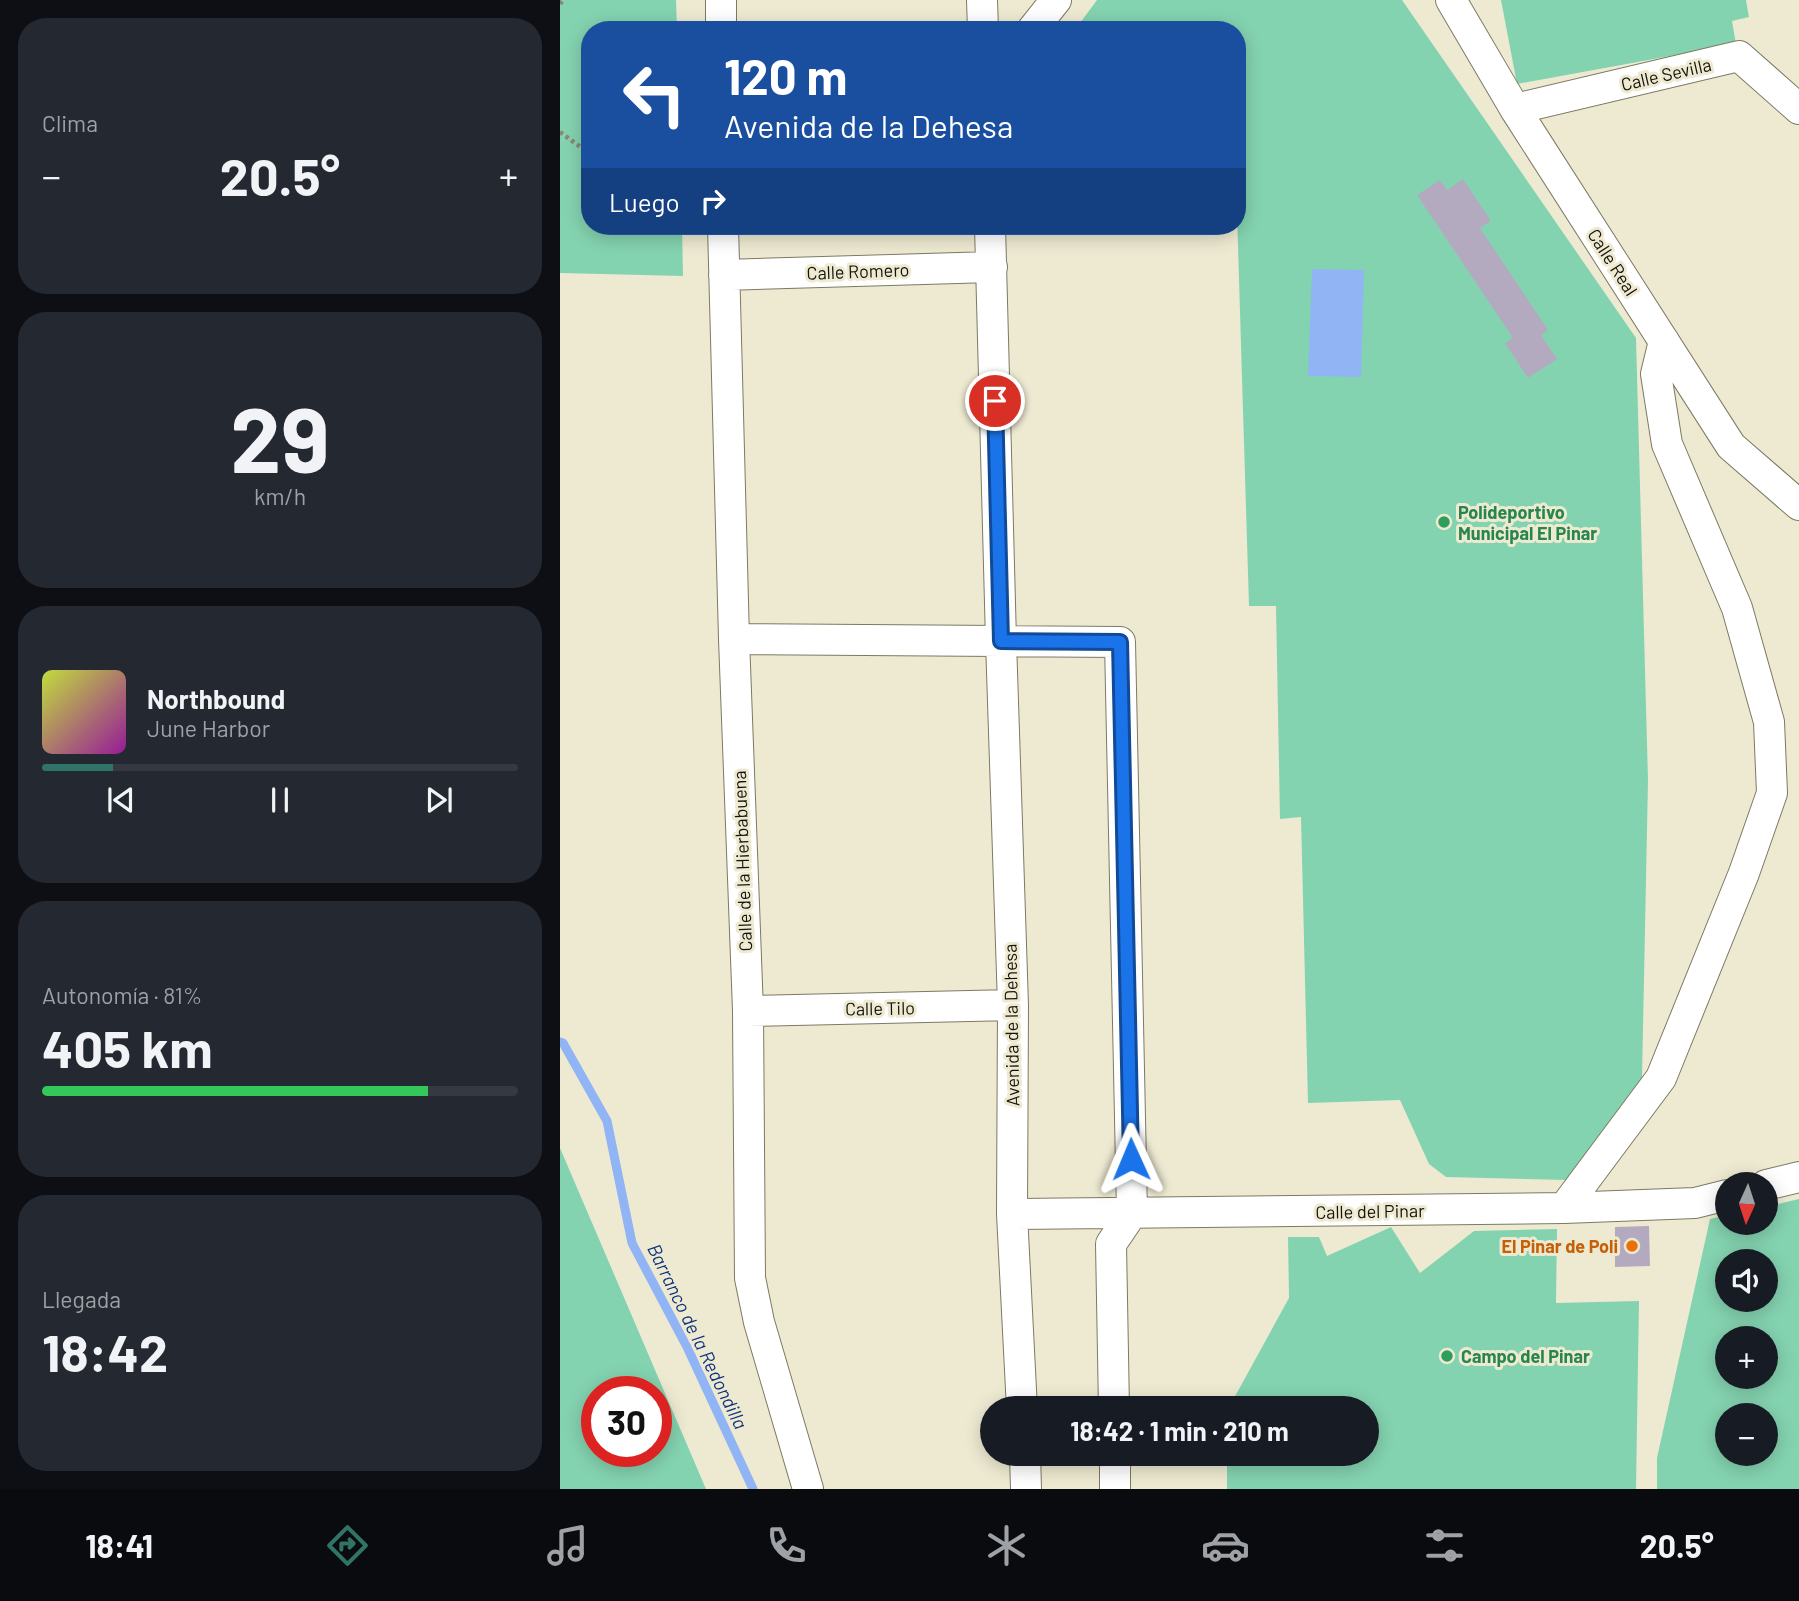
<!DOCTYPE html>
<html lang="es">
<meta charset="utf-8">
<style>
body{margin:0;font-family:Barlow,sans-serif;background:#242831;color:#f1f3f6;height:100vh;display:flex;flex-direction:column;font-size:26px;white-space:nowrap}
*{box-sizing:border-box;margin:0}
p{font-size:23px;color:#9ea1a6}
.icon{flex:none;width:38px;height:38px;fill:none;stroke:currentColor;stroke-width:2;stroke-linecap:round;stroke-linejoin:round}
.map{position:relative;flex:1;overflow:hidden}
.sheet{display:flex;flex-direction:column;gap:18px;padding:18px;background:#0d0f14;width:560px}
.sheet>*{flex:none}
.hud{position:absolute;left:21px;top:21px;width:665px;height:214px;border-radius:28px;box-shadow:0 4px 18px #0003;background:#1a4fa0;color:#fff;overflow:hidden}
.needle{width:46px;rotate:183deg}
.controls{position:absolute;left:1155px;top:1172px;display:grid;gap:14px}
.controls a{display:grid;place-items:center;width:63px;height:63px;border-radius:50%;background:#171b24;box-shadow:0 4px 18px #0003;font-size:35px}
.speed{position:absolute;left:21px;top:1376px;display:flex;gap:14px;font-size:35px;font-weight:700;text-align:center}
.speed>*{display:grid;place-content:center;width:91px;height:91px;border-radius:50%;background:#171b24;box-shadow:0 4px 18px #0003;line-height:1}
.speed .limit{border:10px solid #d22;background:#fff;color:#111}
.pin{position:absolute;display:grid;place-items:center;width:60px;height:60px;color:#fff;margin:-30px;border:4px solid #fff;border-radius:50%;box-shadow:0 2px 7px #0007}
.me{position:absolute;width:77px;margin:-38px;rotate:359deg;stroke-linejoin:round;filter:drop-shadow(0 0 5px #0008)}
.turn{display:flex;align-items:center;gap:24px;height:147px;padding:0 28px;font-size:32px}
.turn .icon{width:91px;height:91px;stroke-width:2.5}
.turn b{display:block;font-size:49px;line-height:60px}
.then{display:flex;align-items:center;height:66px;padding:0 28px;background:#0003;gap:14px;font-size:26px}
.big{font-size:52px;font-weight:700;line-height:1.1}
.sheet .tile{flex:1;display:flex;flex-direction:column;justify-content:center;gap:10px;min-width:0;padding:0 24px;border-radius:28px;background:#242831}
.sheet .dial{align-items:center;gap:0}
.dial b{font-size:91px;line-height:1}
.song{display:flex;align-items:center;gap:21px}
.cover{width:84px;height:84px;border-radius:10px;background:linear-gradient(135deg,hsl(70 70% 55%),hsl(300 70% 35%))}
.played{height:7px;border-radius:4px;background:linear-gradient(90deg,#2f7467 15%,#363941 15%)}
.keys{display:flex;justify-content:space-around;direction:ltr}
.heat{display:flex;justify-content:space-between;align-items:center;font-size:38px;direction:ltr}
.charge{height:10px;border-radius:5px;background:linear-gradient(90deg,#34c759 81%,#363941 0)}
.trip{position:absolute;left:420px;top:1396px;width:399px;height:70px;border-radius:35px;background:#171b24;box-shadow:0 4px 18px #0003;font-weight:700;line-height:70px;text-align:center}
.menu{display:flex;height:112px;justify-content:space-around;align-items:center;background:#090b0e;color:#9ea1a6}
.menu .icon{width:49px;height:49px}
.menu .active{color:#2f7467}
.menu b{font-size:32px;color:#f1f3f6}
main{display:flex;flex:1;min-height:0}
.map>svg:first-child{display:block}
</style>
<main>
<section class="sheet">
<div class="tile"><p>Clima</p>
<div class="heat"><a>−</a><b class="big">20.5°</b><a>+</a></div>
</div>
<div class="tile dial"><b>29</b><p>km/h</p></div>
<div class="tile">
<div class="song"><i class="cover"></i><div><b>Northbound</b><p>June Harbor</p></div></div>
<div class="played"></div>
<div class="keys"><svg class="icon" aria-label="previous" viewBox="0 0 24 24"><path d="M18 5L8 12l10 7zM5 5v14"/></svg><svg class="icon" aria-label="pause" viewBox="0 0 24 24"><path d="M8 5v14M16 5v14"/></svg><svg class="icon" aria-label="next" viewBox="0 0 24 24"><path d="M6 5l10 7-10 7zM19 5v14"/></svg></div>
</div>
<div class="tile"><p>Autonomía · 81%</p><b class="big">405 km</b><div class="charge"></div></div>
<div class="tile"><p>Llegada</p><b class="big">18:42</b></div>
</section>
<div class="map">
<svg width="1239" height="1489" viewBox="0 0 1239 1489">
<rect width="100%" height="100%" fill="#eeead2"/>
<path fill="#84d3b0" fill-rule="evenodd" d="M0,0H116L117,30H30V226H122L123,276L0,273Z
M537,0H842L1076,338L1088,780L1082,1078L1007,1180L886,1177L869,1164L840,1100L748,1103L741,817L720,819L716,606H689L677,214V30H672L671,24L520,23Z
M941,0H1186L1189,17L1172,21L1176,44L957,84Z
M0,1148L146,1489H0ZM96,1391V1451H37V1391Z
M1239,1199V1489H1097V1458L1150,1219L1167,1215V1223H1206V1207ZM1167,1262H1206V1300H1167ZM1167,1339H1206V1377H1167ZM1167,1416H1206V1454H1167Z
M831,1227L860,1273L914,1231L997,1229L996,1303L1079,1301L1076,1489H667V1454H807V1409H668L729,1298L728,1237H759L767,1256Z"/>
<path fill="#91b4f5" d="M752,269L804,270L801,377L748,376Z"/>
<g fill="none" stroke-linecap="round" stroke-linejoin="round">
<path stroke="#91b4f5" stroke-width="9" d="M0,1042L3,1043L47,1121L72,1243L128,1349L193,1489"/>
</g>
<path fill="#b4aabf" d="M903,179L931,221L920,228L988,330L981,335L997,359L968,378L945,343L953,338L857,195L880,180L887,190Z
M1089,1226L1090,1266L1055,1267V1227Z"/>
<g fill="none" stroke-linecap="round" stroke-linejoin="round">
<defs>
<path id="street" d="M161,0V30
M422,0L423,30
M891,0L955,109L1171,446L1239,505
M472,30L496,0
M955,109L1179,56L1239,109
M163,226L174,639L188,1011L190,1278L199,1322L248,1489
M430,226L441,641L560,642L572,1213L551,1244L554,1409
M164,275L432,267
M174,639L441,641L453,1005L452,1214L462,1409
M188,1011L453,1005
M1206,1185L1239,1177
M1004,1208L1101,1078L1184,873L1212,793L1209,722L1177,608L1107,444L1096,374L1104,341
M452,1214L1004,1208L1135,1203L1167,1195
M465,1454L466,1489
M555,1454V1489"/>
</defs>
<use href="#street" stroke="#7d7964" stroke-width="32"/>
<path stroke="#8a8776" stroke-width="4.5" stroke-dasharray="3.5 3.5" stroke-linecap="butt" d="M0,4L3,0
M0,132L30,154"/>
<use href="#street" stroke="#fff" stroke-width="30"/>
</g>
<g fill="none" stroke-linecap="round" stroke-linejoin="round">
<defs>
<path id="route" d="M435,401L441,641L560,642L571,1159"/>
</defs>
<use href="#route" stroke="#114b97" stroke-width="18"/>
<use href="#route" stroke="#1a73e8" stroke-width="12"/>
</g>
<g fill="#2e9e5b" stroke="#eeead2" stroke-width="2.5">
<circle cx="884" cy="522" r="7"/>
<circle cx="887" cy="1356" r="7"/>
</g>
<circle fill="#e8710a" stroke="#eeead2" stroke-width="2.5" cx="1072" cy="1246" r="7"/>
<g text-anchor="middle" dominant-baseline="central" stroke-width="6" stroke-linejoin="round" paint-order="stroke">
<g font-size="18" fill="#15130b" stroke="#eeead2">
<text transform="translate(1106 74) rotate(-13)">Calle Sevilla</text>
<text transform="translate(1053 262) rotate(57)">Calle Real</text>
<text transform="translate(298 271) rotate(-2)">Calle Romero</text>
<text transform="translate(182 861) rotate(-92)">Calle de la Hierbabuena</text>
<text transform="translate(320 1008) rotate(-1)">Calle Tilo</text>
<text transform="translate(451 1025) rotate(-91)">Avenida de la Dehesa</text>
<text transform="translate(810 1211) rotate(-1)">Calle del Pinar</text>
</g>
<g font-size="18" font-weight="bold" fill="#27864d" stroke="#eeead2" text-anchor="start">
<text x="898" y="512">Polideportivo<tspan x="898" dy="21">Municipal El Pinar</tspan></text>
<text x="901" y="1356">Campo del Pinar</text>
</g>
<g font-size="18" font-weight="bold" fill="#c56008" stroke="#eeead2" text-anchor="end">
<text x="1058" y="1246">El Pinar de Poli</text>
</g>
<g font-size="19" font-style="italic" fill="#0f337c" stroke="#eeead2">
<text transform="translate(138 1336) rotate(64)">Barranco de la Redondilla</text>
</g>
</g>
</svg>
<div class="controls">
<a><svg class="needle" viewBox="-14 -14 28 28"><path d="M0-13l5 13h-10z" fill="#e53935"/><path d="M0 13l5-13h-10z" fill="#9ea1a6"/></svg></a>
<a><svg class="icon" aria-label="sound" viewBox="0 0 24 24"><path d="M4 9h4l5-4v14l-5-4H4zM17 9q2 3 0 6"/></svg></a>
<a>+</a>
<a>−</a>
</div>
<div class="speed"><div class="limit">30</div></div>
<div class="pin" style="left:435px;top:401px;background:#d93025"><svg class="icon" aria-label="arrive" viewBox="0 0 24 24"><path d="M6 21V4h12l-3 4 3 4H6"/></svg></div>
<svg class="me" style="left:571px;top:1159px" viewBox="-20 -20 40 40"><path d="M0-17L14 15 0 8-14 15z" fill="#1a73e8" stroke="#fff" stroke-width="4"/></svg>
<div class="trip">18:42 · 1 min · 210 m</div>
<div class="hud">
<div class="turn"><svg class="icon" aria-label="left" viewBox="0 0 24 24"><path d="M17 20v-9H6M10 6l-5 5 5 5"/></svg><div><b>120 m</b>Avenida de la Dehesa</div></div>
<div class="then">Luego<svg class="icon" aria-label="right" viewBox="0 0 24 24"><path d="M7 20v-9h11M14 6l5 5-5 5"/></svg></div>
</div>
</div>
</main>
<nav class="menu">
<b>18:41</b>
<svg class="icon active" aria-label="directions" viewBox="0 0 24 24"><path d="M12 3l9 9-9 9-9-9zM9 14v-3h6M13 9l2 2-2 2"/></svg>
<svg class="icon" aria-label="music" viewBox="0 0 24 24"><path d="M9 18V5l10-2v13"/><circle cx="6" cy="18" r="3"/><circle cx="16" cy="16" r="3"/></svg>
<svg class="icon" aria-label="phone" viewBox="0 0 24 24"><path d="M5 4h4l2 5-3 2q2 4 5 5l2-3 5 2v4C11 20 4 13 5 4z"/></svg>
<svg class="icon" aria-label="climate" viewBox="0 0 24 24"><path d="M12 3v18M4 7l16 10M4 17L20 7"/></svg>
<svg class="icon" aria-label="car" viewBox="0 0 24 24"><path d="M5 17H2v-5l4-1 3-4h7l3 4 3 1v5h-3M9 17h6M6 11h13"/><circle cx="7" cy="17" r="2"/><circle cx="17" cy="17" r="2"/></svg>
<svg class="icon" aria-label="filters" viewBox="0 0 24 24"><path d="M4 7h16M4 17h16"/><circle cx="9" cy="7" r="2"/><circle cx="15" cy="17" r="2"/></svg>
<b>20.5°</b>
</nav>
